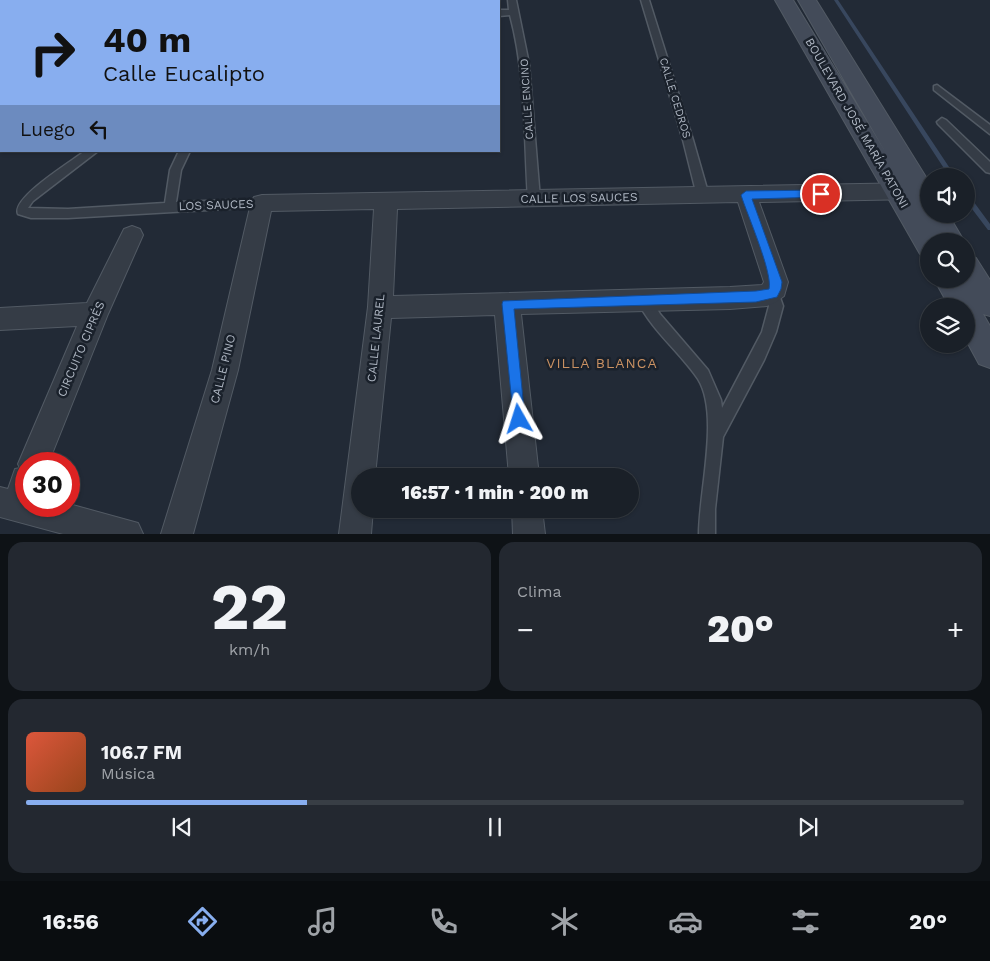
<!DOCTYPE html>
<html lang="es">
<meta charset="utf-8">
<style>
body{margin:0;font-family:"Work Sans",sans-serif;background:#232830;color:#f1f3f6;height:100vh;display:flex;flex-direction:column;font-size:19px;white-space:nowrap}
*{box-sizing:border-box;margin:0}
p{font-size:16px;color:#9fa3a8}
.icon{flex:none;width:28px;height:28px;fill:none;stroke:currentColor;stroke-width:2;stroke-linecap:round;stroke-linejoin:round}
.map{position:relative;height:534px;overflow:hidden}
.details{display:flex;flex-direction:column;gap:8px;padding:8px;background:#0e1216;flex:1}
.details>*{flex:none}
.banner{position:absolute;left:0px;top:0px;width:500px;height:152px;box-shadow:0 1px 4px #0004,0 0 0 1px #383e45;background:#88aeef;color:#111;overflow:hidden}
.buttons{position:absolute;left:920px;top:168px;display:grid;gap:10px}
.buttons a{display:grid;place-items:center;width:55px;height:55px;border-radius:50%;background:#1a2028;box-shadow:0 1px 4px #0004,0 0 0 1px #383e45;font-size:25px}
.speed{position:absolute;left:15px;top:452px;display:flex;gap:10px;font-size:25px;font-weight:700;text-align:center}
.speed>*{display:grid;place-content:center;width:65px;height:65px;border-radius:50%;background:#1a2028;box-shadow:0 1px 4px #0004,0 0 0 1px #383e45;line-height:1}
.speed .limit{border:8px solid #d22;background:#fff;color:#111}
.pin{position:absolute;display:grid;place-items:center;width:42px;height:42px;color:#fff;margin:-21px;border:2px solid #fff;border-radius:50%;box-shadow:0 1px 5px #0007}
.me{position:absolute;width:55px;margin:-28px;rotate:354deg;stroke-linejoin:round;filter:drop-shadow(0 0 4px #0008)}
.turn{display:flex;align-items:center;gap:18px;height:105px;padding:0 20px;font-size:22px}
.turn .icon{width:65px;height:65px;stroke-width:2.5}
.turn b{display:block;font-size:35px;line-height:42px}
.then{display:flex;align-items:center;height:48px;padding:0 20px;background:#0003;gap:10px;font-size:19px}
.big{font-size:38px;font-weight:800;line-height:1.1}
.details .widget{flex:1;display:flex;flex-direction:column;justify-content:center;gap:8px;min-width:0;padding:0 18px;border-radius:15px;background:#232830}
.details .dial{align-items:center;gap:0}
.dial b{font-size:65px;line-height:1}
.song{display:flex;align-items:center;gap:15px}
.cover{width:60px;height:60px;border-radius:8px;background:linear-gradient(135deg,hsl(10 70% 55%),hsl(20 70% 35%))}
.played{height:5px;border-radius:2px;background:linear-gradient(90deg,#88aeef 30%,#383e45 30%)}
.keys{display:flex;justify-content:space-around;direction:ltr}
.heat{display:flex;justify-content:space-between;align-items:center;font-size:28px;direction:ltr}
.details .tiles{flex:1;display:grid;gap:8px;grid-template-columns:1fr 1fr}
.widget:last-child{grid-column:span 2}
.trip{position:absolute;left:351px;top:468px;width:288px;height:50px;border-radius:25px;background:#1a2028;box-shadow:0 1px 4px #0004,0 0 0 1px #383e45;font-weight:800;line-height:50px;text-align:center}
.menu{display:flex;height:80px;justify-content:space-around;align-items:center;background:#0a0d10;color:#9fa3a8}
.menu .icon{width:35px;height:35px}
.menu .on{color:#88aeef}
.menu b{font-size:22px;color:#f1f3f6}
.map>svg:first-child{display:block}
</style>
<div class="map">
<svg width="990" height="534" viewBox="0 0 990 534">
<rect width="100%" height="100%" fill="#222a36"/>
<g fill="none" stroke-linecap="round" stroke-linejoin="round">
<path fill="#38475e" fill-rule="evenodd" d="M834,0H838L955,176H949Z
M966,194H968L990,224V230H988L966,201Z"/>
<defs>
<path id="service" d="M508,0H516L529,64L540,199L534,203L528,199C524,137 526,75 510,15L499,16V10H509Z
M641,0H649L693,140L709,196L707,199L703,200L697,196L683,140Z
M937,85L990,125V134L934,90V86Z
M942,118L946,120L990,162V173L986,172L938,124L937,122Z
M85,151H98L33,201L28,208L68,209L165,203L170,170L179,151H190L181,170L176,202L262,199L268,203L262,207L68,218H31L18,214C11,198 72,161 85,151Z
M772,287L777,289L783,306L776,332L764,360L723,437L715,509V534H699C699,491 720,414 698,379C679,351 652,331 637,300L639,296L644,294L649,296L660,314L708,370L721,400L722,408L762,332L769,306L766,293L767,289Z"/>
<path id="minor" d="M916,183L924,185L927,191L924,197L916,199L759,202L788,282L784,296L776,302L767,306L730,309L521,314L539,476H509L495,315L391,318L375,476H360V509H373L371,534H339L368,307L374,209L271,211L238,370L193,534H161L212,370L251,203L254,197L262,195ZM738,202L764,282L762,285L730,287L393,296L397,209Z
M132,226L140,229L143,235L108,314L48,464H26V506H69V504L138,523L143,534H63L0,517V487L8,489L15,469L20,468L18,464L77,326L0,330V308L87,303L124,229Z
M512,509H542L545,534H513Z"/>
<path id="secondary" d="M775,0H793L886,153L798,0H816L929,182V214H948L964,241H929V257L920,254Z
M966,255L976,258L990,280V316L983,314L990,326V368L979,364L966,340V306H949L934,279H966Z"/>
</defs>
<use href="#service" stroke="#525a64" stroke-width="3"/>
<use href="#minor" stroke="#525a64" stroke-width="2"/>
<use href="#secondary" stroke="#525a64" stroke-width="2"/>
<use href="#service" fill="#353c46" fill-rule="evenodd"/>
<use href="#minor" fill="#353c46" fill-rule="evenodd"/>
<use href="#secondary" fill="#434b59" fill-rule="evenodd"/>
</g>
<path fill="#1a73e8" stroke="#114b97" d="M821,190L827,194L821,197L752,199L782,282L781,289L777,297L756,302L514,309L525,419L523,424L519,426L514,424L502,304L503,301L756,291L769,289C773,273 747,214 741,195L746,191Z"/>
<g text-anchor="middle" dominant-baseline="central" stroke-width="5" stroke-linejoin="round" paint-order="stroke">
<g font-size="11" fill="#afb7c3" stroke="#1a212b">
<text transform="translate(675 98) rotate(73)">CALLE CEDROS</text>
<text transform="translate(527 99) rotate(-94)">CALLE ENCINO</text>
</g>
<g font-size="12" fill="#afb7c3" stroke="#1a212b">
<text transform="translate(857 123) rotate(60)">BOULEVARD JOSÉ MARÍA PATONI</text>
<text transform="translate(579 198) rotate(-1)">CALLE LOS SAUCES</text>
<text transform="translate(216 205) rotate(-2)">LOS SAUCES</text>
<text transform="translate(376 338) rotate(-84)">CALLE LAUREL</text>
<text transform="translate(81 349) rotate(-67)">CIRCUITO CIPRÉS</text>
<text transform="translate(223 369) rotate(-76)">CALLE PINO</text>
</g>
<g font-size="14" letter-spacing="1" fill="#cb9263" stroke="#1a212b">
<text x="602" y="363">VILLA BLANCA</text>
</g>
</g>
</svg>
<div class="buttons">
<a><svg class="icon" aria-label="sound" viewBox="0 0 24 24"><path d="M4 9h4l5-4v14l-5-4H4zM17 9q2 3 0 6"/></svg></a>
<a><svg class="icon" aria-label="search" viewBox="0 0 24 24"><circle cx="10" cy="10" r="6"/><path d="M15 15l6 6"/></svg></a>
<a><svg class="icon" aria-label="layers" viewBox="0 0 24 24"><path d="M12 4l9 5-9 5-9-5zM3 14l9 5 9-5"/></svg></a>
</div>
<div class="speed"><div class="limit">30</div></div>
<div class="pin" style="left:821px;top:194px;background:#d93025"><svg class="icon" aria-label="arrive" viewBox="0 0 24 24"><path d="M6 21V4h12l-3 4 3 4H6"/></svg></div>
<svg class="me" style="left:519px;top:419px" viewBox="-20 -20 40 40"><path d="M0-17L14 15 0 8-14 15z" fill="#1a73e8" stroke="#fff" stroke-width="4"/></svg>
<div class="trip">16:57 · 1 min · 200 m</div>
<div class="banner">
<div class="turn"><svg class="icon" aria-label="right" viewBox="0 0 24 24"><path d="M7 20v-9h11M14 6l5 5-5 5"/></svg><div><b>40 m</b>Calle Eucalipto</div></div>
<div class="then">Luego<svg class="icon" aria-label="left" viewBox="0 0 24 24"><path d="M17 20v-9H6M10 6l-5 5 5 5"/></svg></div>
</div>
</div>
<section class="details">
<div class="tiles">
<div class="widget dial"><b>22</b><p>km/h</p></div>
<div class="widget"><p>Clima</p>
<div class="heat"><a>−</a><b class="big">20°</b><a>+</a></div>
</div>
<div class="widget">
<div class="song"><i class="cover"></i><div><b>106.7 FM</b><p>Música</p></div></div>
<div class="played"></div>
<div class="keys"><svg class="icon" aria-label="previous" viewBox="0 0 24 24"><path d="M18 5L8 12l10 7zM5 5v14"/></svg><svg class="icon" aria-label="pause" viewBox="0 0 24 24"><path d="M8 5v14M16 5v14"/></svg><svg class="icon" aria-label="next" viewBox="0 0 24 24"><path d="M6 5l10 7-10 7zM19 5v14"/></svg></div>
</div>
</div>
</section>
<nav class="menu">
<b>16:56</b>
<svg class="icon on" aria-label="directions" viewBox="0 0 24 24"><path d="M12 3l9 9-9 9-9-9zM9 14v-3h6M13 9l2 2-2 2"/></svg>
<svg class="icon" aria-label="music" viewBox="0 0 24 24"><path d="M9 18V5l10-2v13"/><circle cx="6" cy="18" r="3"/><circle cx="16" cy="16" r="3"/></svg>
<svg class="icon" aria-label="phone" viewBox="0 0 24 24"><path d="M5 4h4l2 5-3 2q2 4 5 5l2-3 5 2v4C11 20 4 13 5 4z"/></svg>
<svg class="icon" aria-label="climate" viewBox="0 0 24 24"><path d="M12 3v18M4 7l16 10M4 17L20 7"/></svg>
<svg class="icon" aria-label="car" viewBox="0 0 24 24"><path d="M5 17H2v-5l4-1 3-4h7l3 4 3 1v5h-3M9 17h6M6 11h13"/><circle cx="7" cy="17" r="2"/><circle cx="17" cy="17" r="2"/></svg>
<svg class="icon" aria-label="filters" viewBox="0 0 24 24"><path d="M4 7h16M4 17h16"/><circle cx="9" cy="7" r="2"/><circle cx="15" cy="17" r="2"/></svg>
<b>20°</b>
</nav>
